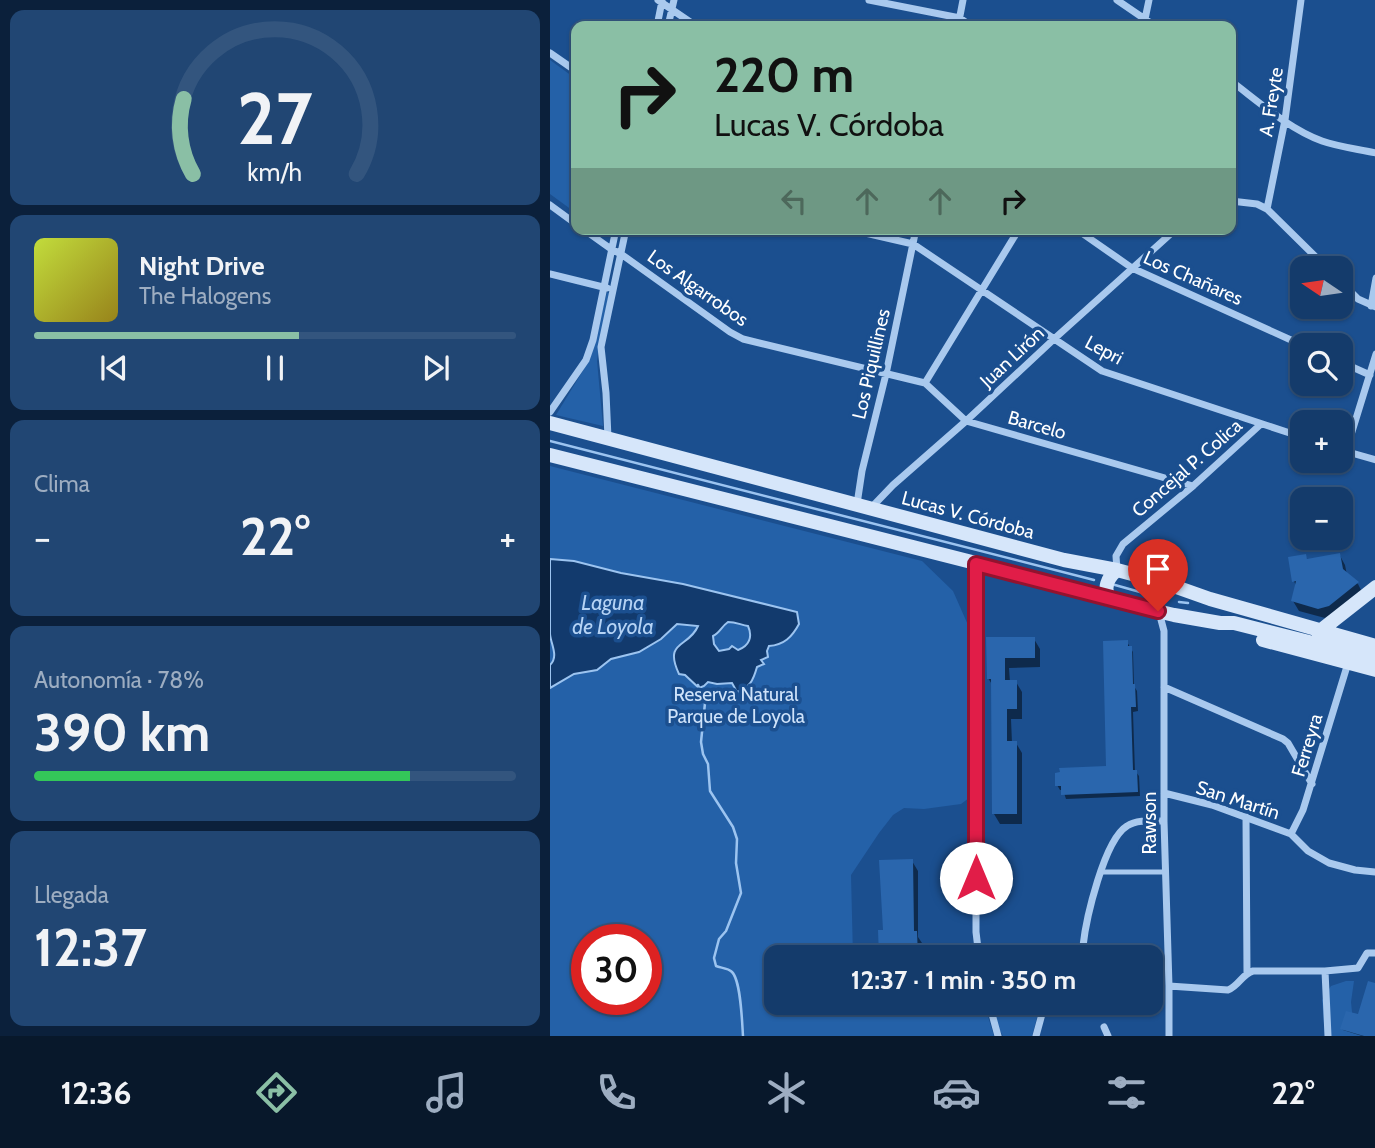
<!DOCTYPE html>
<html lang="es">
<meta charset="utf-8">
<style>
body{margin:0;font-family:Cabin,sans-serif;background:#214673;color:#f1f3f6;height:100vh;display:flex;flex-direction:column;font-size:26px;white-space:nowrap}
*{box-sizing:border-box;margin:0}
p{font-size:23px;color:#9dadc1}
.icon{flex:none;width:38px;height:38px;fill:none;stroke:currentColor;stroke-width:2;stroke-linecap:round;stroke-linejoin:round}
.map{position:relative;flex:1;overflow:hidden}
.panel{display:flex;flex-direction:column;gap:10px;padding:10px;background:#0b203b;width:550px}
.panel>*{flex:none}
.top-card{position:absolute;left:21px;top:21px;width:665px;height:214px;border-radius:14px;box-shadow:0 2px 5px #0004,0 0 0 2px #33557e;background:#8abfa5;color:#111;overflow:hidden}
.needle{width:46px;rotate:283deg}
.tools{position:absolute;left:740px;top:256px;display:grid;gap:14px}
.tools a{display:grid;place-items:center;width:63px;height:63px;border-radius:14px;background:#143b6b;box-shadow:0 2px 5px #0004,0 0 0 2px #33557e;font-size:35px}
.speed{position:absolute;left:21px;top:924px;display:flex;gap:14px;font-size:35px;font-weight:700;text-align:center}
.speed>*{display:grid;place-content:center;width:91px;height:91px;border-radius:50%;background:#143b6b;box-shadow:0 2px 5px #0004,0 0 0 2px #33557e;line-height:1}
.speed .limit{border:10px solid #d22;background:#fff;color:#111}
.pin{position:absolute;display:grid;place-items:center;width:60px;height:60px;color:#fff;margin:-72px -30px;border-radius:50% 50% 50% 0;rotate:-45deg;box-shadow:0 0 7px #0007}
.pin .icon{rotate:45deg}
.me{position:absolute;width:77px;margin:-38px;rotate:0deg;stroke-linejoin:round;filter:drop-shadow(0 0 5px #0008)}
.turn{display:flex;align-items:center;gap:24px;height:147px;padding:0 28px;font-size:32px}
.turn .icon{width:91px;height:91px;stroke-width:2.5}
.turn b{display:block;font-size:49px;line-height:60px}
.lanes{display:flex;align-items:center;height:66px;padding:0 28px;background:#0003;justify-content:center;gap:35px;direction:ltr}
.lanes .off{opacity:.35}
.big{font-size:52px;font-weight:800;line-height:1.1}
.panel .card{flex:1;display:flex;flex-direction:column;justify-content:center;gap:10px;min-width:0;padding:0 24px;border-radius:14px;background:#214673}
.panel .dial{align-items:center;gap:0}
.dial svg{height:182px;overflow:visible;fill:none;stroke:#33557e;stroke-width:7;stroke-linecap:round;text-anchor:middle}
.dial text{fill:#f1f3f6;stroke:none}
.song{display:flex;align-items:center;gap:21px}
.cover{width:84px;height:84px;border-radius:10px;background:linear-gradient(135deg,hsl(70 70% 55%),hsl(50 70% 35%))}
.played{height:7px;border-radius:4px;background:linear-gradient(90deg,#8abfa5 55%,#33557e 55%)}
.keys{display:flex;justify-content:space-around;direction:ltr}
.heat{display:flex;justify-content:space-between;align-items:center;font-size:38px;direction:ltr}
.charge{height:10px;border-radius:5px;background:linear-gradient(90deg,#34c759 78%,#33557e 0)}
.trip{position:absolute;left:214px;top:945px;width:399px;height:70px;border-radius:14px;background:#143b6b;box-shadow:0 2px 5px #0004,0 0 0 2px #33557e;font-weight:800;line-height:70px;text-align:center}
.tabs{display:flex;height:112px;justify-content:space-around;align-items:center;background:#08182b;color:#9dadc1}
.tabs .icon{width:49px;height:49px}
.tabs .active{color:#8abfa5}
.tabs b{font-size:32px;color:#f1f3f6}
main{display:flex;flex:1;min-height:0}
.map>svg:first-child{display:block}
</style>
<main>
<section class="panel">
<div class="card dial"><svg viewBox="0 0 100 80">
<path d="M14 69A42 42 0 1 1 86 69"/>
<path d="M14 69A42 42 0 0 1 10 36" stroke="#8abfa5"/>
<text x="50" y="56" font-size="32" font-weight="700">27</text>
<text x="50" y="72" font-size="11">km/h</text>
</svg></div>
<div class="card">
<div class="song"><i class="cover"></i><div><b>Night Drive</b><p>The Halogens</p></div></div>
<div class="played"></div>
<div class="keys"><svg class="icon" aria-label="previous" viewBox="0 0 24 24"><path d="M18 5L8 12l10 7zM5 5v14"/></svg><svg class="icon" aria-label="pause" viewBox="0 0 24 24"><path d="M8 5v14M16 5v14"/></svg><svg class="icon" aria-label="next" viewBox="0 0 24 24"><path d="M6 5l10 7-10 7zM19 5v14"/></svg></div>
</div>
<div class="card"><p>Clima</p>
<div class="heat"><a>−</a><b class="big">22°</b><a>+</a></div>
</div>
<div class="card"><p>Autonomía · 78%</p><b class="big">390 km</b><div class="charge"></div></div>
<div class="card"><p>Llegada</p><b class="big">12:37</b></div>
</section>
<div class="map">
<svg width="826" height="1036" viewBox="0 0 826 1036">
<rect width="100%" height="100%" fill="#1b4f8f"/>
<path fill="#2461a8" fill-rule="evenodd" d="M0,60L26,79V213L0,194Z
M57,292L59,293L49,345L47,361L53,426L6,415L40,359Z
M0,466L372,561L403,591L418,625V672L422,675L419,703L421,794L419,798L411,804L374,809L354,808L343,815L329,833L301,875L303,957H226V1003H303V1007H435L444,1036H0ZM37,940H96V999H37Z
M507,943L503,957H433L432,944Z
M796,981H804L801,1002L803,1022L818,1036H775L772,1000L781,986Z
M443,1003H491L482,1036H453L448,1027Z"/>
<path fill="#123a6d" stroke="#9cc4f0" stroke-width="2" fill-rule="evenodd" d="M0,559L24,561L71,573L133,584L247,612L249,624C242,637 234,645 219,646L217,651L218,657L211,660L214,664L207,667C203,681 200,687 187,692L182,683L167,684L158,682L154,686L149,688L135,675L129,674C113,640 139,648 148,626L127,624L111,639L89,652L61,659L47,670L24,674L0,688V665C9,656 1,645 0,634C0,609 0,584 0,559ZM178,622C186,622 191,625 198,626C203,637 199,646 188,650L182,646L179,649L169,651L164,644L163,636C170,633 171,627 178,622Z"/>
<path fill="#0007" d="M789,554L795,565L797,575L808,584L813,594L775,618L749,611L743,601L746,586L744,581L755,556L758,560Z
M438,639H484L490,649V667L459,668L460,682H466L472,692V719H461L462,743H466L472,753V824H450L444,814L443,686L438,678Z
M577,642L583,652L584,686L587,691L588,711L583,712L585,772H586L589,776L590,796L516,799L513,790H510L507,785L558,768Z
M362,861L368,871V937L372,943V957H331L330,932H335Z
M820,983L826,985V1036H812L793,1030L792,1028L809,1017Z"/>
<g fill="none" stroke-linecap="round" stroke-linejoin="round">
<path stroke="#9cc4f0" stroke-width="2.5" d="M0,441L544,580
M565,585L608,597
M629,602L638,603
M148,685L155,703L151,742L153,754L158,764L160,791L183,827L187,839L186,863L191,893L176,931L169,939L164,958L166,966C171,968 178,968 182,972C191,981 192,1022 193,1036"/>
</g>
<path fill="#2a66ad" d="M790,553L793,569L809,582L779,606L768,609L741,601L746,581L742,582L738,557L756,554L757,559Z
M436,637H485V658H455V680H467V709H457V741H467V814H442L441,679H437Z
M578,640V646H582L583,684H585L586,707H581L583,770H587L588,792L511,795V786H505V773L510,772L509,768L556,766L553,641Z
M363,859L364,931H367L368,957H329L328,930H333L329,860Z
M818,981L825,983V1036H814L790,1029L796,1011L808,1014Z"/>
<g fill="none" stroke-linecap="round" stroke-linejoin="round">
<path stroke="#a9c9ee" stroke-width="5" d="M551,872H615"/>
<path stroke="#a9c9ee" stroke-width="7" d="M108,0L146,26
M319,0L410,18L421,26
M567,0L605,26
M107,26L112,1
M118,26L124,0
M408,26L413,0
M591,26L595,19L599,0
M0,53L26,71
M681,81C709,102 739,129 772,141C789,147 808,149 826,153
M681,201L707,204L717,209L777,268
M0,205L26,224
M717,209L735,120L751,0
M33,229L61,249L71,254L180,332L193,339L375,383L416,421L643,486
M298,229L363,244L552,371L752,437
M526,229L582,268L752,345
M0,274L57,288
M791,282L808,299L826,307
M821,306L826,278
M791,362L820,375
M375,383L469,229
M0,412L36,360L43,340L66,229
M58,438L56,393L51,347L76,229
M791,450L826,460
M796,451L826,354
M307,504L312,471L336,374L366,229
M321,508L343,485L416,421L504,339L626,229
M426,564V932L429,957
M567,570L566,556L573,544L643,486L711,424
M609,612L614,631V821L619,986V1036
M614,687L733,739L738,743L762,784
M614,793L662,805L741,834L758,851L779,863L805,870L826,872
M696,817L697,973
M741,834L753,810L798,663
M508,957L510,950L527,949L533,946C536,919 554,840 577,826C587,819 603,821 614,821
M775,971L778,1036
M619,986L678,990C689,986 692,974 703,971H775L808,968L817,953H826
M439,1003L448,1036
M554,1027L558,1036
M486,1036L495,1003"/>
<path stroke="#d6e6fa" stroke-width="14" d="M0,423L514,560L567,570L612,582L660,599L826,646
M0,455L473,575L560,600L624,615L670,623H684L826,659
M560,600C553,589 557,578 567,570
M769,635L770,631L826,587
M713,640L826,670"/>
</g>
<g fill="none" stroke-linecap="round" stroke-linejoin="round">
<defs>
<path id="route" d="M426,878V564L608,611"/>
</defs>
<use href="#route" stroke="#92132f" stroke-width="18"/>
<use href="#route" stroke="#e11d48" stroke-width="12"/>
</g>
<g text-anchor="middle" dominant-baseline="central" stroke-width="7" stroke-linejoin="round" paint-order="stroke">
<g font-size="19" fill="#fff" stroke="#1b4f8f">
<text transform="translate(721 102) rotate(-81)">A. Freyte</text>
<text transform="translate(643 278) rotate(24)">Los Chañares</text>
<text transform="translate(148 288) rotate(35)">Los Algarrobos</text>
<text transform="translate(554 350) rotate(28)">Lepri</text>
<text transform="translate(462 357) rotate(-43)">Juan Lirón</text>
<text transform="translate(321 364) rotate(-77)">Los Piquillines</text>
<text transform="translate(487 425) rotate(16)">Barcelo</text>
<text transform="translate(637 468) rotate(-41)">Concejal P. Colica</text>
<text transform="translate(418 515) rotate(15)">Lucas V. Córdoba</text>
<text transform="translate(757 745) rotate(-73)">Ferreyra</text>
<text transform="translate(688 800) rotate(18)">San Martín</text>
<text transform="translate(599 823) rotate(-90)">Rawson</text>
</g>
<g font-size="19" fill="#cfe3fa" stroke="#1b4f8f">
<text x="186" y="694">Reserva Natural<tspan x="186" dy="22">Parque de Loyola</tspan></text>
</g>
<g font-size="21" font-style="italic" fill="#b5d3f5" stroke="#1b4f8f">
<text x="63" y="602">Laguna<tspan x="63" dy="24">de Loyola</tspan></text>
</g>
</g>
</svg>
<div class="tools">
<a><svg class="needle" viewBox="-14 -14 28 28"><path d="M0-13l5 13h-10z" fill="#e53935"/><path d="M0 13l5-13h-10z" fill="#9dadc1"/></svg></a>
<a><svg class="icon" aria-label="search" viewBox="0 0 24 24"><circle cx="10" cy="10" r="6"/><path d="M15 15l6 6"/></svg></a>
<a>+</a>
<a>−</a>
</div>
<div class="speed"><div class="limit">30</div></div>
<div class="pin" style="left:608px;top:611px;background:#d93025"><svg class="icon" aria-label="arrive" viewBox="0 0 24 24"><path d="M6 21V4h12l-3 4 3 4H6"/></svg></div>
<svg class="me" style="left:426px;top:878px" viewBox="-20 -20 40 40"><circle r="19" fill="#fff"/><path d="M0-13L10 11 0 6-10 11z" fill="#e11d48"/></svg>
<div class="trip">12:37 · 1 min · 350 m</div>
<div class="top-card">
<div class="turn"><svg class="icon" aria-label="right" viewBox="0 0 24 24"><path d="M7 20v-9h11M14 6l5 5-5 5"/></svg><div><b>220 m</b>Lucas V. Córdoba</div></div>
<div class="lanes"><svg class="icon off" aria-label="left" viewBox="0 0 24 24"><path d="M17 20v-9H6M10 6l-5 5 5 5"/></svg><svg class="icon off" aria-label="ahead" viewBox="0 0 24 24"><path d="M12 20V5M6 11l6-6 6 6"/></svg><svg class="icon off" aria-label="ahead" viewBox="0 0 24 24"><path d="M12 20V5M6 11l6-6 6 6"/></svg><svg class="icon" aria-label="right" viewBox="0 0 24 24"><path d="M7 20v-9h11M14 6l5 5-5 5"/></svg></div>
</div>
</div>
</main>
<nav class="tabs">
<b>12:36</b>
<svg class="icon active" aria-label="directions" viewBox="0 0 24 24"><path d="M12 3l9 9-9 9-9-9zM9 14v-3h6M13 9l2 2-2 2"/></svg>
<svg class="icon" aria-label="music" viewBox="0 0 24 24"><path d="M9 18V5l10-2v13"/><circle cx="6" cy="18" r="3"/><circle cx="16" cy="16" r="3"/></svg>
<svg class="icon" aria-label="phone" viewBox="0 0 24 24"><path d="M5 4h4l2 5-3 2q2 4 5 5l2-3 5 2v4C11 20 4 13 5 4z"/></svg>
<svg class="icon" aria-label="climate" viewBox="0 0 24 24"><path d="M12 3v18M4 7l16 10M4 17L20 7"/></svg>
<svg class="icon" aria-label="car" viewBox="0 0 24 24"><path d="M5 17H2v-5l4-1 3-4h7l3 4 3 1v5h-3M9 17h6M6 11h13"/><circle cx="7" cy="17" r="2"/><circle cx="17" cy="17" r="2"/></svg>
<svg class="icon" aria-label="filters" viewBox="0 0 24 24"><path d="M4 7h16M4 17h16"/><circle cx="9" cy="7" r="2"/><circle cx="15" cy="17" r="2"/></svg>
<b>22°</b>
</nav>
